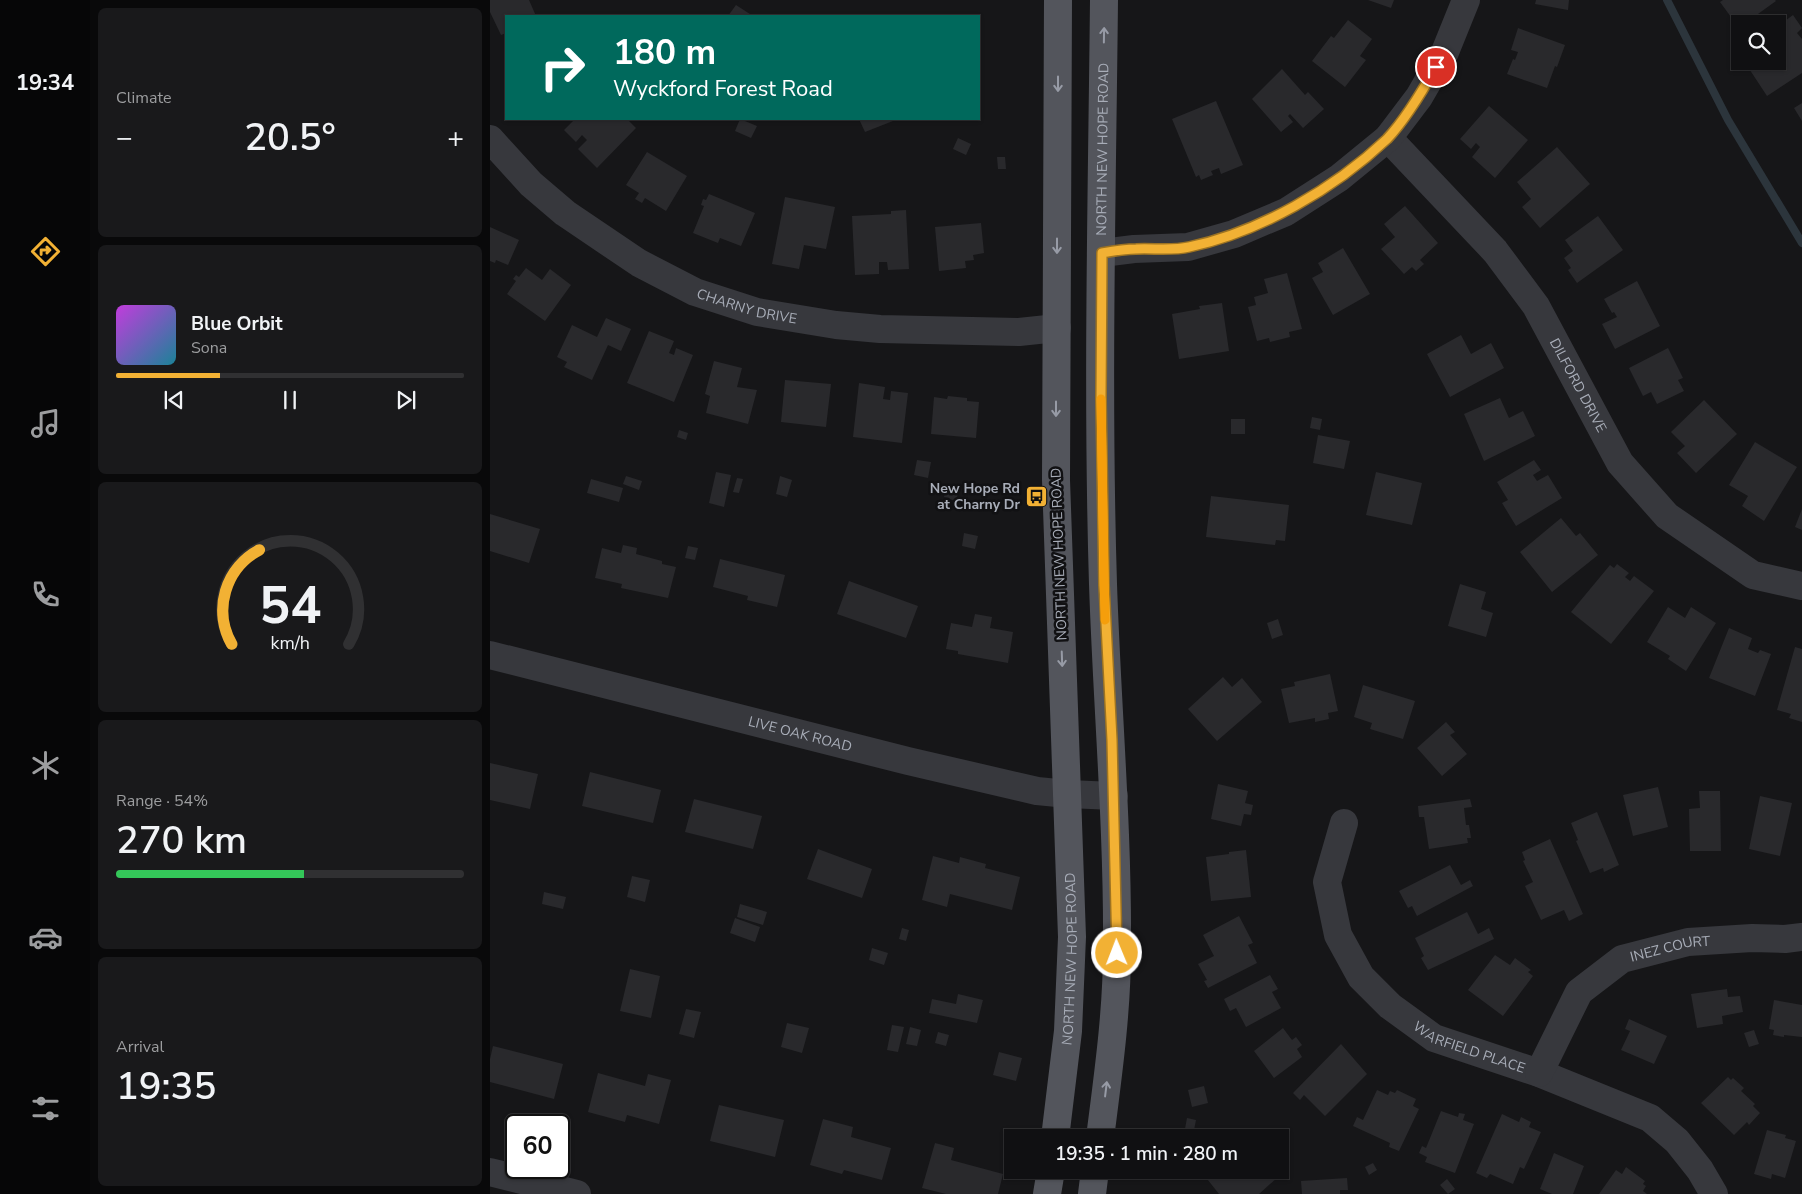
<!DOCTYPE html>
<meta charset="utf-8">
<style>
body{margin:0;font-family:"Nunito Sans",sans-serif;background:#19191b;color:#f1f3f6;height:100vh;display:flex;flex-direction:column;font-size:19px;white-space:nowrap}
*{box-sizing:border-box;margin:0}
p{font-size:16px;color:#9c9d9f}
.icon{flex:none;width:28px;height:28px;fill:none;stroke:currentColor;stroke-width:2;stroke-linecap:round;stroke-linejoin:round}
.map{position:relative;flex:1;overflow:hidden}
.drawer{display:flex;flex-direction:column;gap:8px;padding:8px;background:#09090a;width:400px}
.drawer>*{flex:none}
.hud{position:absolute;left:15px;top:15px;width:475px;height:105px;border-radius:0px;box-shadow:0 1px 4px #0004,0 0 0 1px #303032;background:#00695c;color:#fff;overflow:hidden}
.tools{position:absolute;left:1241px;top:15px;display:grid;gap:10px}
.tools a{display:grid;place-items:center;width:55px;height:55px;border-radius:0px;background:#101012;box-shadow:0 1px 4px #0004,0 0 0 1px #303032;font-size:25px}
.speed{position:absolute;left:15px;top:1114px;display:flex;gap:10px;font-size:25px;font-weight:700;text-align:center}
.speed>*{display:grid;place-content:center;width:65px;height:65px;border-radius:50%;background:#101012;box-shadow:0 1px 4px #0004,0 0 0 1px #303032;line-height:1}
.speed .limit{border:2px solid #111;border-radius:8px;background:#fff;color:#111}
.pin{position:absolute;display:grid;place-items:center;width:42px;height:42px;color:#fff;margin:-21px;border:2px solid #fff;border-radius:50%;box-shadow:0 1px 5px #0007}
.me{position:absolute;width:55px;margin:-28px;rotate:359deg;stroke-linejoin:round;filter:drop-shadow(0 0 4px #0008)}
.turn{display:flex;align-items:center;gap:18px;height:105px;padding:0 25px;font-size:22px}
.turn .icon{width:65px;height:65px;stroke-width:2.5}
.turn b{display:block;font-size:35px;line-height:42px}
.big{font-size:38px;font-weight:600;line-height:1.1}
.drawer .card{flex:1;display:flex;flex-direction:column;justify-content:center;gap:8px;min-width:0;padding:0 18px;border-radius:8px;background:#19191b}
.drawer .dial{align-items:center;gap:0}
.dial svg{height:130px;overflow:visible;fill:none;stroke:#303032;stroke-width:7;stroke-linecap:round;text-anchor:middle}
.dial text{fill:#f1f3f6;stroke:none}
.song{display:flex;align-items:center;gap:15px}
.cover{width:60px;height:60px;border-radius:8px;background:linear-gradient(135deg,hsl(290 70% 55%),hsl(190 70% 35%))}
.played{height:5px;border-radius:2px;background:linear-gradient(90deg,#f2b134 30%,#303032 30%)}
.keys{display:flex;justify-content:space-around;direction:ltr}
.heat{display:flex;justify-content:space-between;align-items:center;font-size:28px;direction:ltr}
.charge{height:8px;border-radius:4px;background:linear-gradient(90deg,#34c759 54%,#303032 0)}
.trip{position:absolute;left:514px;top:1129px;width:285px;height:50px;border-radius:0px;background:#101012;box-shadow:0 1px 4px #0004,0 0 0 1px #303032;font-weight:600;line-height:50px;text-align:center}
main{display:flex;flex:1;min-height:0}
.tab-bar{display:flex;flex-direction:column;width:90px;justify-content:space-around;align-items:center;background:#060607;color:#9c9d9f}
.tab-bar .icon{width:35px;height:35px}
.tab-bar .current{color:#f2b134}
.tab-bar b{font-size:22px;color:#f1f3f6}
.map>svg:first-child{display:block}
</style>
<main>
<nav class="tab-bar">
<b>19:34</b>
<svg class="icon current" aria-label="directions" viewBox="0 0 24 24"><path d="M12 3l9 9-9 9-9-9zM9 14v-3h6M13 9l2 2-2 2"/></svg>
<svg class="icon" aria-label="music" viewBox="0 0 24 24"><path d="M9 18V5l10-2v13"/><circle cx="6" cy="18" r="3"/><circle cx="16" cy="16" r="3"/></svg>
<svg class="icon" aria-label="phone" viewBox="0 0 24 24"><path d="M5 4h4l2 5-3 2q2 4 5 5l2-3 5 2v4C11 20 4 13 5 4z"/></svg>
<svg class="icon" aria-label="climate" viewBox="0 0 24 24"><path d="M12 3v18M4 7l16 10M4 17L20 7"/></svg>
<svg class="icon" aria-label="car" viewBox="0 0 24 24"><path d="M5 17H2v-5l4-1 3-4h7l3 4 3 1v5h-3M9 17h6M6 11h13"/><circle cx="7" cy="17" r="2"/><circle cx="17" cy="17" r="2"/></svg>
<svg class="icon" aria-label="filters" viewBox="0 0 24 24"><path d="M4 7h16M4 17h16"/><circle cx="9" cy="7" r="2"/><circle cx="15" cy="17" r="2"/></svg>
</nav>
<section class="drawer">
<div class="card"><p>Climate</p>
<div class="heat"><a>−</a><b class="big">20.5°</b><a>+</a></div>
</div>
<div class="card">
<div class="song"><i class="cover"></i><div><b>Blue Orbit</b><p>Sona</p></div></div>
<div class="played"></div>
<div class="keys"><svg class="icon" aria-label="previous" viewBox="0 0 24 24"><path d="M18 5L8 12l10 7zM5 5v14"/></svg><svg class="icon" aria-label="pause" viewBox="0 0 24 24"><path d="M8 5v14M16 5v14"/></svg><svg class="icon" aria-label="next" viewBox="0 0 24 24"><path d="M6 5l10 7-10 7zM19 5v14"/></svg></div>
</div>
<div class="card dial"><svg viewBox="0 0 100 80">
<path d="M14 69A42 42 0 1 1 86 69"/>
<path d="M14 69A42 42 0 0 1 31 11" stroke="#f2b134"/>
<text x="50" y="56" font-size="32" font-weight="700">54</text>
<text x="50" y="72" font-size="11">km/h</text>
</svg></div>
<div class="card"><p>Range · 54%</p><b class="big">270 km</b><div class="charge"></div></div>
<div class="card"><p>Arrival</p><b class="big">19:35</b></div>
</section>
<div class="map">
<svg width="1312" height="1194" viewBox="0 0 1312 1194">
<rect width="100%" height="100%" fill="#161618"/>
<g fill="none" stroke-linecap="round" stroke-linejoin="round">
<path stroke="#2c353c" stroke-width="8" d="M1177,0L1238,120L1312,243"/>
</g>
<path fill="#29292c" d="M0,0H39L46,16H16V33L11,35L0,12Z
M878,0H904L901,8Z
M1046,0H1079L1078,10L1045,4Z
M1233,0H1285L1286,1L1254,24H1250L1249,28L1230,2Z
M246,5L263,16H238Z
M1303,15L1312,28L1307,33L1312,39V73L1277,96L1254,61H1288V26Z
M858,20L882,39L870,56L876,60L855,87L822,61L841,36L844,38Z
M1028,28L1075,45L1067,67L1065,66L1057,88L1017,74L1023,59L1025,60L1028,52L1021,50Z
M792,69L815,95L818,92L834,109L813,128L800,114L798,116L803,122L791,132L762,99Z
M726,101L753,165L731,174L729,168L721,171L723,175L711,180L709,175L706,177L682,119Z
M1312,103V121L1304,108Z
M999,106L1038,140L1005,178L982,157L990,147L986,143L981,149L970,139Z
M85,119H137L146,128L107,168L88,149L97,140L92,135L86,142L74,130Z
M250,119L267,126L261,138L245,131Z
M369,119H408L375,132Z
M468,138L481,144L476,155L463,149Z
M1067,147L1100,184L1050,228L1032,207L1041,199L1027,182Z
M157,152L197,176L176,211L155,198L152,203L145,199L149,193L136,185Z
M507,157H515L516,169H508Z
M219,194L265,213L251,246L230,238L228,243L203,233L214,206L211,205L213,199L216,200Z
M295,197L345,207L336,249L314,245L309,269L282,264Z
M915,206L948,243L930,260L934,264L926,271L922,267L914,274L891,249L905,237L894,224Z
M416,210L419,269L398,270L397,262H389V274L365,275L362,216L401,214V211Z
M1108,216L1133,250L1087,283L1078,270L1081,268L1074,258L1083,251L1075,240Z
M491,223L494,253L483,255L484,260L475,261L476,268L449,271L445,227Z
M0,227L29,240L18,265L6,260L5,263L0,261Z
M853,248L880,294L843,315L822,278L833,272L828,263Z
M36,268L52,280L60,269L81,285L55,321L17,294L26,281L23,279L26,275L29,277Z
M797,273L812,329L799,332L800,337L780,342L779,338L767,341L758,307L766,305L764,297L778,293L774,279Z
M1147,281L1170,326L1125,349L1112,324L1127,317L1124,312L1122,313L1114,299Z
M732,303L739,351L689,359L682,314L710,309L709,306Z
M116,318L141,329L131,351L118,345L102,380L74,367L77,362L67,357L82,325L107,337Z
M159,331L184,341L179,353L184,355L186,348L203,355L184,402L137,383Z
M971,335L981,354L1001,343L1014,368L960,397L937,354Z
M1178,348L1193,378L1188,380L1194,391L1167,404L1161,392L1153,396L1139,368Z
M224,361L252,368L247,387L267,390L258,424L216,413L220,396L215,394Z
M295,380L341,384L336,427L291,422Z
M369,383L395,387L393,399L400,400L401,391L418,393L412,443L363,437Z
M458,396L477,398V401L489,402L486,438L441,434L444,397L457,399Z
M1010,398L1019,418L1033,411L1045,436L994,461L974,414Z
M1214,400L1247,434L1206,473L1187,453L1195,446L1181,432Z
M822,417L832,419L830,430L820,428Z
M741,419H755V434H741Z
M189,430L198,433L196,440L187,437Z
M828,435L860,441L854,469L823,463Z
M1265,442L1307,467L1274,521L1252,506L1258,496L1239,485Z
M427,460L441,462L438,478L424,475Z
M1044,460L1051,470L1043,475L1047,481L1058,475L1072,498L1026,526L1012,503L1018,500L1007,482Z
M226,472L241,475L234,507L219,503Z
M886,472L932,483L922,525L876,515Z
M136,476L152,481L149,490L133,484Z
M290,476L302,480L297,497L286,494Z
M247,478L253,479L249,493L243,492Z
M101,479L133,488L129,502L97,493Z
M457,486L469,490L466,501L454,497Z
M721,496L799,505L795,541L786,540L785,545L716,537Z
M1312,509V530L1305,527Z
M0,514L50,529L39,563L0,551Z
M1071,518L1086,536L1090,533L1108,555L1062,592L1030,552Z
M474,533L488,536L485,549L472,546Z
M133,545L147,548L146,554L172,561V564L186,567L178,598L131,588L132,584L105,578L112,548L131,553Z
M198,546L208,548L205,560L195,558Z
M230,559L295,575L287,607L257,600L258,596L223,587Z
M1127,564L1139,573L1135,577L1140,581L1144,576L1164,591L1121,644L1081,612L1120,565L1124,568Z
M359,581L428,606L416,638L347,614Z
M970,584L996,592L991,609L1003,613L996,637L958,626Z
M1178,607L1195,618L1201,607L1226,623L1196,671L1178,659L1180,656L1157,642Z
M485,614L502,617L500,628L523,632L518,663L468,654V651L456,649L461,623L482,627Z
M788,619L793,635L782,639L777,623Z
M1239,628L1262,638L1258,649L1268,653L1270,650L1281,654L1265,696L1219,678Z
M1305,647L1312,649V722L1299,718L1301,714L1287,710Z
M840,674L848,711L838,713L839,719L825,722V718L799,723L791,689L805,686L804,682Z
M733,677L742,687L752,678L772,702L727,741L698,709Z
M873,685L925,701L913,739L880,729L882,723L864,717Z
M956,722L965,732L960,735L977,754L952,776L927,748Z
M0,763L48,774L40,809L0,800Z
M100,772L171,790L163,823L92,806Z
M728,784L758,791L755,803L763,805L761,815L754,814L751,826L721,819Z
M1168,787L1178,827L1143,836L1133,795Z
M1209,791H1230L1231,851H1200L1199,809L1210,808Z
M1270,796L1302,803L1290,856L1259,849Z
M204,799L272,816L263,849L195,832Z
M980,799L982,807L974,808L976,825H979L981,838H977L978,843L939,849L934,817H929L928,806Z
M1107,812L1129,865L1114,872L1113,868L1100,873L1086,841L1088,840L1081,823Z
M1060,839L1093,914L1079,921L1074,910L1051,920L1035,886L1043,882L1033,861L1035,860L1032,852Z
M328,849L382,869L372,898L317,879Z
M756,850L761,897L721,901L716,857L739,854V852Z
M443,856L469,863L470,857L496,864L495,868L530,877L522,910L460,894L457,907L432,900Z
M960,865L971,885L980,880L983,886L927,916L922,906L918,908L909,891Z
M142,876L160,880L155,902L137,897Z
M54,892L76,897L73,909L52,904Z
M250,904L277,912L273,925L247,917Z
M977,912L988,934L999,928L1004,939L938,970L931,958L934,956L925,938Z
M749,916L763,943L758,945L767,963L718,988L714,981L717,980L708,964L724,956L713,935Z
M245,918L270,927L265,942L240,933Z
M412,928L419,930L416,941L409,939Z
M382,948L398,953L394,965L379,960Z
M1005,955L1020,965L1025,958L1041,970L1038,972L1043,976L1013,1016L978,990Z
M140,969L170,976L161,1018L130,1011Z
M780,975L788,989L782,992L791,1008L756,1027L746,1008L740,1011L734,999Z
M1237,989L1238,997L1250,996L1253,1012L1232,1016L1233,1024L1207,1028L1201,994Z
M468,994L493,1000L487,1023L439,1013L442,999L466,1004Z
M1284,1000L1312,1005V1037L1294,1035V1037L1283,1035L1284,1030L1279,1029Z
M196,1009L211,1012L204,1038L189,1034Z
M1139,1019L1177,1036L1164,1064L1131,1050L1140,1031L1135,1029Z
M297,1023L319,1028L312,1053L291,1047Z
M402,1025L414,1027L408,1052L397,1050Z
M420,1027L431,1030L427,1046L416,1044Z
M793,1028L802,1040L806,1037L812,1045L807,1049L812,1057L784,1078L764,1051Z
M1264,1030L1269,1044L1259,1047L1254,1033Z
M448,1032L459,1035L456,1046L445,1043Z
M851,1044L877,1074L835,1116L814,1095L810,1100L803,1093Z
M3,1046L73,1064L64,1099L0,1082V1059Z
M509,1052L532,1058L526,1081L503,1075Z
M108,1073L155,1086L158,1074L181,1080L169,1124L137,1115L135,1122L98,1112Z
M1238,1077L1241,1080L1243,1078L1254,1088L1251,1091L1265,1104L1263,1106L1270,1113L1259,1125L1257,1122L1244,1135L1211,1103Z
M714,1086L718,1103L702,1107L698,1090Z
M887,1090L898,1095L900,1091L905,1093L907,1090L926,1099L923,1106L929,1109L909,1151L899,1147L900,1143L863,1126L867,1117L873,1120Z
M229,1105L294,1120L285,1157L220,1141Z
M951,1111L968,1117L969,1113L975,1114L973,1120L984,1124L965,1173L935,1162L937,1157L929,1153L932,1146L936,1148Z
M1012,1114L1029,1122L1031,1117L1041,1122L1039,1127L1051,1132L1034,1169L1030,1167L1023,1184L1000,1174L997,1178L986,1173Z
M697,1118L706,1120L704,1130L695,1129Z
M333,1119L363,1127L361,1137L401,1148L392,1180L354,1170L352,1174L320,1165Z
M1277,1130L1296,1135L1295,1138L1306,1141L1295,1178L1282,1174L1281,1179L1264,1174Z
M445,1143L464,1148L461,1160L513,1174L508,1194H456L432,1188Z
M1064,1153L1094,1166L1083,1194H1062L1050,1189Z
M883,1163L887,1170L879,1175L875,1167Z
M1136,1167L1155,1181L1153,1184L1156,1186L1153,1191L1157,1194H1109L1126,1170L1132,1174Z
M710,1170H782L788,1177L769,1194H729Z
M857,1178L858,1190H850V1194H812L811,1181Z
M957,1179L965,1189L958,1194L950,1185Z"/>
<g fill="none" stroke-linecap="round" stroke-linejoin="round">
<g stroke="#37383d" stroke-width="28">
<path id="s1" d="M898,138L1005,251L1046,306L1130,463L1177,516L1263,575L1312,586"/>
<path id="s2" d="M0,139L41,184L75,213L149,263L205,292L267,312L346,325L390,329L529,332L567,328"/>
<path d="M612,253L644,249L698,247L744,234L796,212L849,178L898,138L929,97L955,52L976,0"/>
<path id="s3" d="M0,655L418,761L547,791L578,794L624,796"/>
<path id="s4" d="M854,823L837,882L848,935L871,977L900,1006L944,1038L1049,1073L1160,1118L1187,1141L1210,1170L1224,1194"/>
<path id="s5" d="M1049,1073L1089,992L1132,959L1198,942L1262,938L1295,939L1312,937"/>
<path d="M0,1172L87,1194"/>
</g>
<g stroke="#53555c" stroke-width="28">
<path id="s6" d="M565,1138L578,1031L582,937L566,480L568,0"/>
<path id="s7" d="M610,1138C618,1075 627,1012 627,950C628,827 617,706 613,584C607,389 612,194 614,0"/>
<path d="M557,1194L561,1170"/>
<path d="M602,1194L605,1170"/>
</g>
</g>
<defs><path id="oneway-shaft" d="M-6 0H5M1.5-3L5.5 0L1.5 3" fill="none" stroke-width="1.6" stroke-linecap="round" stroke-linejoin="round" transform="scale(1.25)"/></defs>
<g stroke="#979ba6">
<use href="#oneway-shaft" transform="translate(614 35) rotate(-89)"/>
<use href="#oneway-shaft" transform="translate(568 84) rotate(90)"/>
<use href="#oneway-shaft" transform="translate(567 246) rotate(90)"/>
<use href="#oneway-shaft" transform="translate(566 409) rotate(90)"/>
<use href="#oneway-shaft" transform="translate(572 659) rotate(88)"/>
<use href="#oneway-shaft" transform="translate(616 1089) rotate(-83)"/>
</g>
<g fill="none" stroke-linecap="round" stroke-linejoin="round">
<defs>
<path id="route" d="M627,953L622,740L614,585L611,398L612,253C623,251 634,249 646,249C663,248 682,251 699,247C770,232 844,189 897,139C915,120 933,90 946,67"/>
</defs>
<use href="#route" stroke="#9d7322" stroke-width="12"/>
<use href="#route" stroke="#f2b134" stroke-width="9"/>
<path stroke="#f59e0b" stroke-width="9" d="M611,399L615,620"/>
</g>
<defs>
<symbol id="bus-square" viewBox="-11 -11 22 22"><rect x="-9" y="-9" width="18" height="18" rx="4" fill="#f2b134" stroke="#111113"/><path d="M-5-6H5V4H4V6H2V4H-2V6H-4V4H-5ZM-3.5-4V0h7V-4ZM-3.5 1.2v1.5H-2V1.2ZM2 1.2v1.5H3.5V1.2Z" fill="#111"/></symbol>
</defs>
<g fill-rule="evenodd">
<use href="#bus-square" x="534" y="484" width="25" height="25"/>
</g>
<g text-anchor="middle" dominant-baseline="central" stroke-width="5" stroke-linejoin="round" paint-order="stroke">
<g font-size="14" fill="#a8adb8" stroke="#111113">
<text stroke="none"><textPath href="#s7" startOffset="990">NORTH NEW HOPE ROAD</textPath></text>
<text stroke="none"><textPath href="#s2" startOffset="312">CHARNY DRIVE</textPath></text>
<text stroke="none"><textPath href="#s1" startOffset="314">DILFORD DRIVE</textPath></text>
<text transform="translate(569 554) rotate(-92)">NORTH NEW HOPE ROAD</text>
<text stroke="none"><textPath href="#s3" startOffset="320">LIVE OAK ROAD</textPath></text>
<text stroke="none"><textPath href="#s5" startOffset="194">INEZ COURT</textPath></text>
<text stroke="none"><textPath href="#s6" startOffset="180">NORTH NEW HOPE ROAD</textPath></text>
<text stroke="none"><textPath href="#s4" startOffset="295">WARFIELD PLACE</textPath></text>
</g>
<g font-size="14" font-weight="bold" fill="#a8adb8" stroke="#111113" text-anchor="end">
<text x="530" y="488">New Hope Rd<tspan x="530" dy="16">at Charny Dr</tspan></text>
</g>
</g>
</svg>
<div class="tools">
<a><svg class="icon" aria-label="search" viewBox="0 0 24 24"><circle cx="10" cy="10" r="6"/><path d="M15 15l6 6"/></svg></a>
</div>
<div class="speed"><div class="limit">60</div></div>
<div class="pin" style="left:946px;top:67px;background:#d93025"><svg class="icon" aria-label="arrive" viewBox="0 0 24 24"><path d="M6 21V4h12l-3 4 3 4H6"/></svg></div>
<svg class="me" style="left:627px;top:953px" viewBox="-20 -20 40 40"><circle r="17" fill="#f2b134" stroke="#fff" stroke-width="3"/><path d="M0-11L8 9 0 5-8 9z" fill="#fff"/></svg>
<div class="trip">19:35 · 1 min · 280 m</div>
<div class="hud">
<div class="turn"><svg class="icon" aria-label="right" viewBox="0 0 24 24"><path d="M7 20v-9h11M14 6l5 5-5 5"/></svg><div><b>180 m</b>Wyckford Forest Road</div></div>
</div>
</div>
</main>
